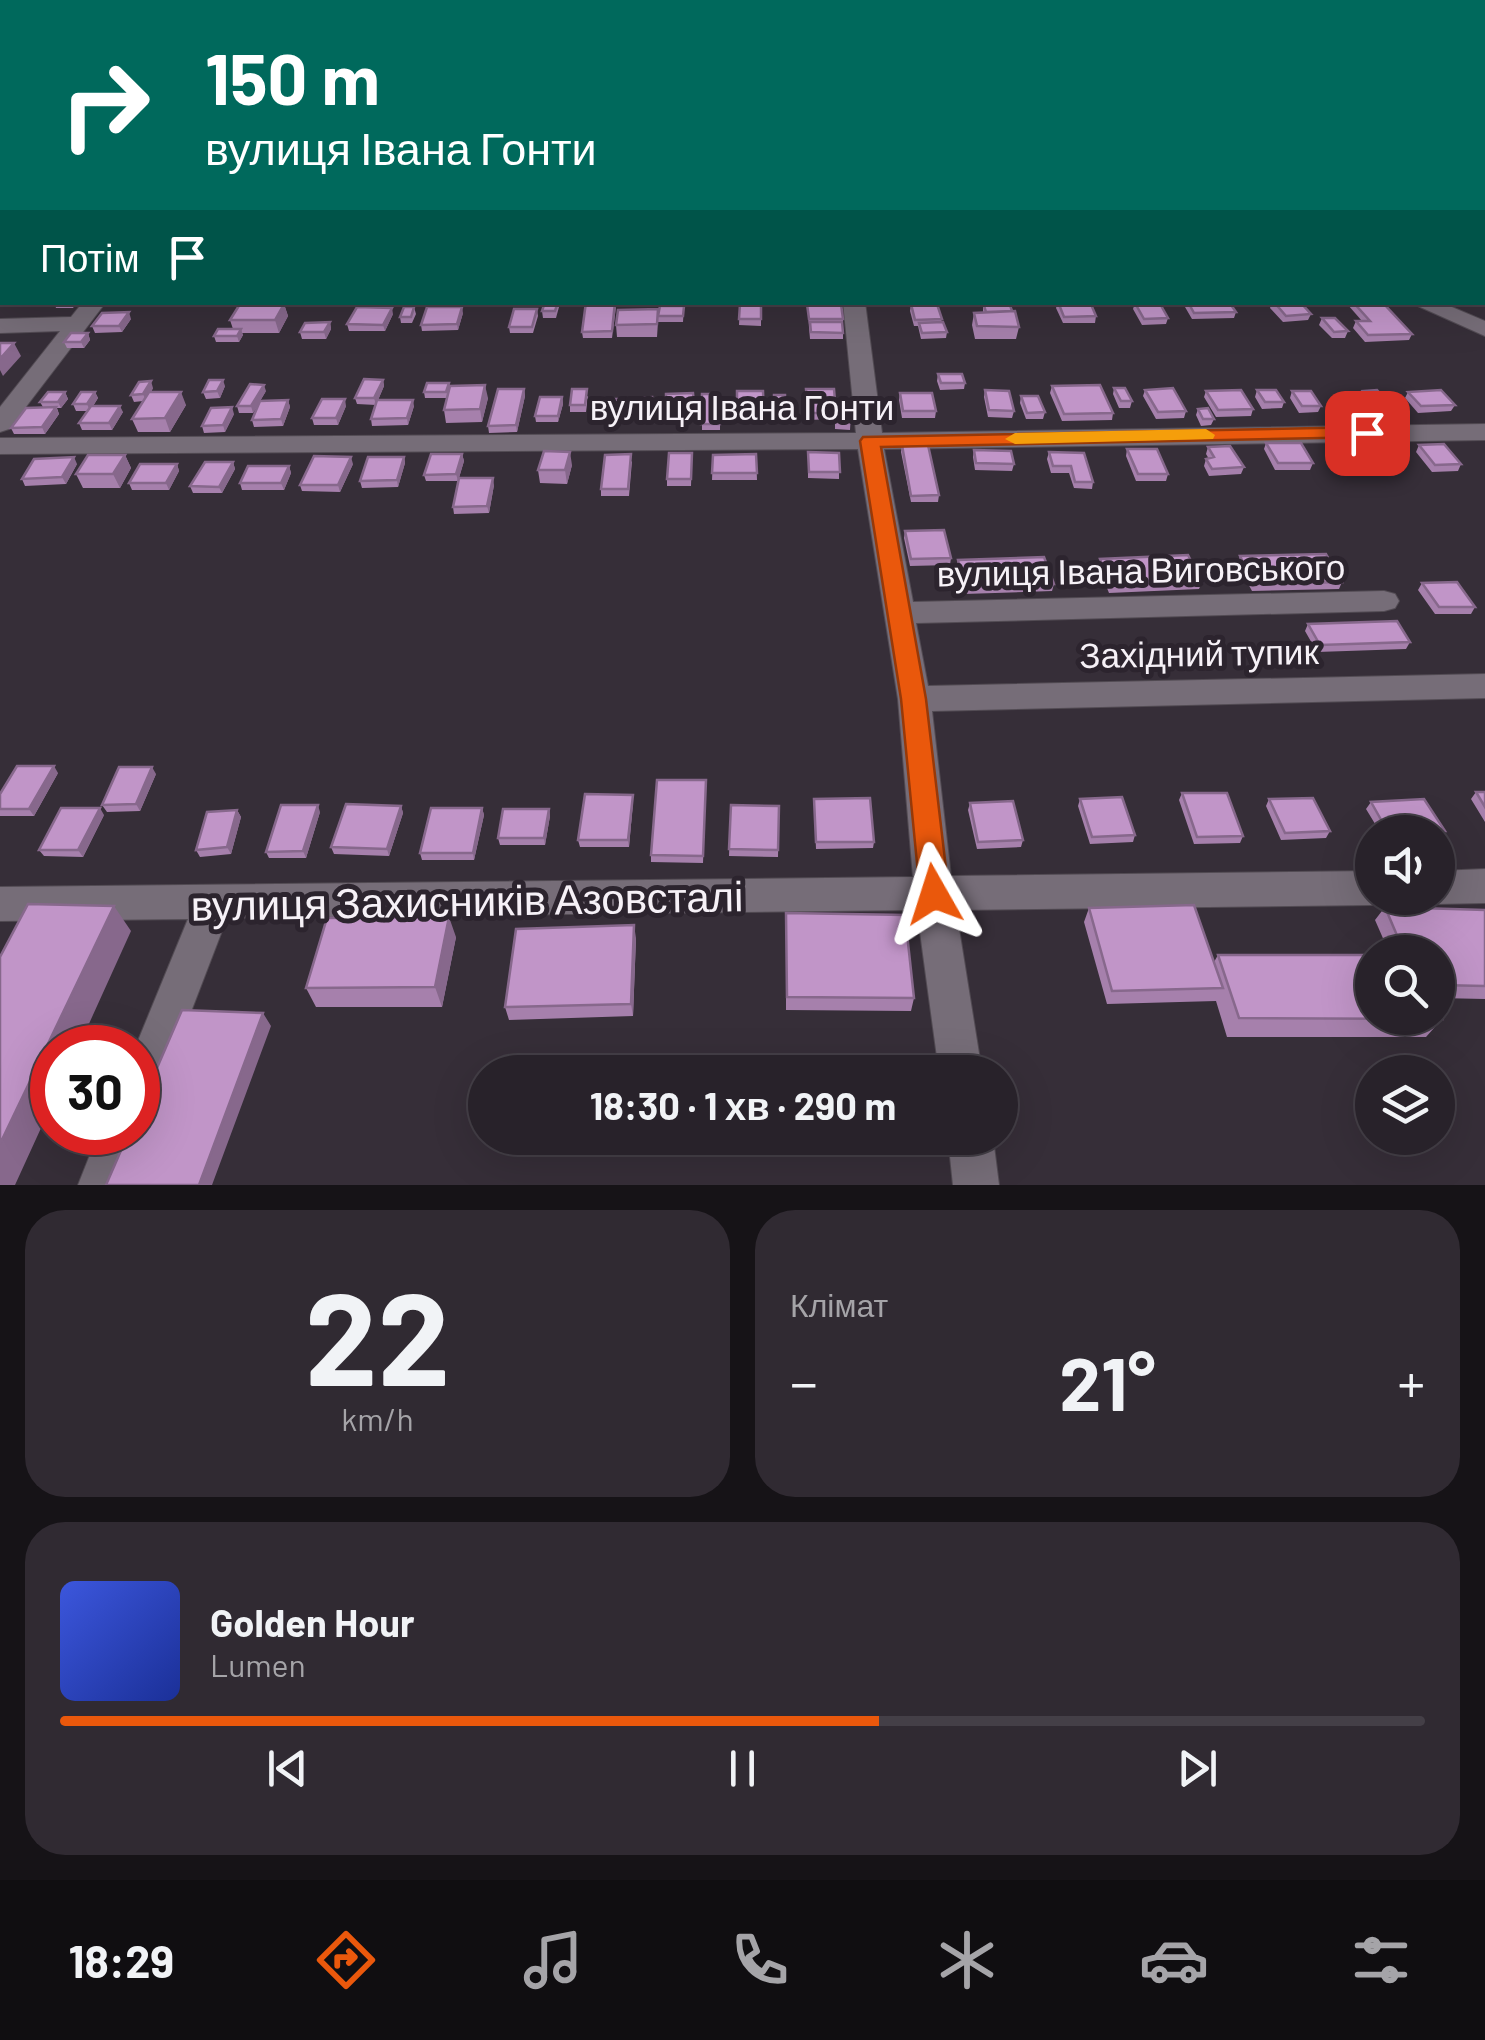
<!DOCTYPE html>
<html lang="uk">
<meta charset="utf-8">
<style>
body{margin:0;font-family:Barlow,sans-serif;background:#302a32;color:#f1f3f6;height:100vh;display:flex;flex-direction:column;font-size:38px;white-space:nowrap}
*{box-sizing:border-box;margin:0}
p{font-size:32px;color:#a5a4a8}
.icon{flex:none;width:55px;height:55px;fill:none;stroke:currentColor;stroke-width:2;stroke-linecap:round;stroke-linejoin:round}
.map{position:relative;height:1185px;overflow:hidden}
.drawer{display:flex;flex-direction:column;gap:25px;padding:25px;background:#161317;flex:1}
.drawer>*{flex:none}
.top-card{position:absolute;left:0px;top:0px;width:1485px;height:305px;box-shadow:0 10px 40px #0002,0 0 0 2px #443f47;background:#00695c;color:#fff;overflow:hidden}
.controls{position:absolute;left:1355px;top:815px;display:grid;gap:20px}
.controls a{display:grid;place-items:center;width:100px;height:100px;border-radius:50%;background:#28222a;box-shadow:0 10px 40px #0002,0 0 0 2px #443f47;font-size:50px}
.speed{position:absolute;left:30px;top:1025px;display:flex;gap:20px;font-size:50px;font-weight:700;text-align:center}
.speed>*{display:grid;place-content:center;width:130px;height:130px;border-radius:50%;background:#28222a;box-shadow:0 10px 40px #0002,0 0 0 2px #443f47;line-height:1}
.speed .limit{border:15px solid #d22;background:#fff;color:#111}
.pin{position:absolute;display:grid;place-items:center;width:85px;height:85px;color:#fff;margin:-42px;border-radius:20px;box-shadow:0 5px 15px #0006}
.me{position:absolute;width:110px;margin:-55px;rotate:354deg;stroke-linejoin:round;filter:drop-shadow(0 0 8px #0008)}
.turn{display:flex;align-items:center;gap:35px;height:210px;padding:0 40px;font-size:45px}
.turn .icon{width:130px;height:130px;stroke-width:2.5}
.turn b{display:block;font-size:70px;line-height:85px}
.then{display:flex;align-items:center;height:95px;padding:0 40px;background:#0003;gap:20px;font-size:38px}
.big{font-size:75px;font-weight:700;line-height:1.1}
.drawer .card{flex:1;display:flex;flex-direction:column;justify-content:center;gap:15px;min-width:0;padding:0 35px;border-radius:40px;background:#302a32}
.drawer .dial{align-items:center;gap:0}
.dial b{font-size:130px;line-height:1}
.song{display:flex;align-items:center;gap:30px}
.cover{width:120px;height:120px;border-radius:15px;background:linear-gradient(135deg,hsl(230 70% 55%),hsl(230 70% 35%))}
.played{height:10px;border-radius:5px;background:linear-gradient(90deg,#ea580c 60%,#443f47 60%)}
.keys{display:flex;justify-content:space-around;direction:ltr}
.heat{display:flex;justify-content:space-between;align-items:center;font-size:55px;direction:ltr}
.drawer .tiles{flex:1;display:grid;gap:25px;grid-template-columns:1fr 1fr}
.card:last-child{grid-column:span 2}
.trip{position:absolute;left:468px;top:1055px;width:550px;height:100px;border-radius:50px;background:#28222a;box-shadow:0 10px 40px #0002,0 0 0 2px #443f47;font-weight:700;line-height:100px;text-align:center}
.dock{display:flex;height:160px;justify-content:space-around;align-items:center;background:#100e11;color:#a5a4a8}
.dock .icon{width:70px;height:70px}
.dock .current{color:#ea580c}
.dock b{font-size:45px;color:#f1f3f6}
.map>svg:first-child{display:block}
</style>
<div class="map">
<svg width="1485" height="1185" viewBox="0 0 1485 1185">
<rect width="100%" height="100%" fill="#362e38"/>
<g fill="none" stroke-linecap="round" stroke-linejoin="round">
<path stroke="#64a5b2" stroke-width="5" d="M670,0L677,2"/>
<defs>
<path id="minor" d="M1218,0H1234L1236,2H1220Z
M1482,21H1485L1482,30Z
M0,135H2V145H0Z
M1482,159H1485L1482,170Z
M83,302H106L9,429L0,432V407L60,331L0,333V319L71,317Z
M843,302H865L882,433L1485,424V440L884,449L913,602L1384,591L1395,594L1399,601L1395,608L1384,611L916,623L928,686L1485,674V698L932,711L951,876L1372,871V898L1386,900L1372,905L956,910L982,1072H939L917,910L227,918L154,1108L138,1115L135,1048L188,919L0,921V887L913,877L898,699L858,449L0,454V438L856,433Z
M1409,302H1440L1485,321V336Z
M1485,869V903L1438,904L1424,898H1438V871Z
M138,1116L144,1132L124,1185H78L99,1132H138Z
M948,1138H993L999,1185H953Z"/>
</defs>
<use href="#minor" stroke="#524b53" stroke-width="2"/>
<use href="#minor" fill="#766d78" fill-rule="evenodd"/>
<path stroke="#a29ca4" stroke-width="4" stroke-dasharray="10 5" stroke-linecap="butt" d="M627,0L631,2"/>
</g>
<path fill="#a680ac" d="M54,302H77L73,308H56Z
M558,302L559,307L556,318H543L542,311Z
M983,302L1019,327L1016,339H975L972,325L974,313L983,312Z
M1058,302L1096,316L1095,323H1063L1056,308Z
M1186,302H1229L1236,312L1234,318L1192,319L1185,307Z
M1272,302H1300L1311,314L1308,320L1283,322L1270,308Z
M1349,302H1382L1412,334L1409,340L1365,342L1353,328L1356,321H1362L1348,305Z
M1135,303L1168,318L1166,324L1142,325L1133,309Z
M284,304L288,316L279,333H242L243,335L239,342H216L214,336L233,329L230,320Z
M740,304L761,305V326L739,325Z
M807,304L843,319V339H810Z
M911,304L942,319L941,322L947,332L946,338L921,339L918,326H914L910,311Z
M684,306L683,322H658L657,337H617L616,325Z
M414,307L416,314L412,323H401L400,317Z
M616,307L612,338H583L582,332Z
M537,309L538,316L533,333H510L509,327Z
M463,313L458,330L422,331L421,325Z
M393,314L385,331H349L347,324Z
M1322,318L1348,331L1345,338H1332L1319,325Z
M131,319L122,332L95,333L92,326Z
M330,322L331,329L326,339H302L300,332Z
M88,333L90,340L84,348H67L64,342Z
M938,374L965,383L964,389L940,390L937,381Z
M383,380L384,386L378,400L414,406L408,425L372,426L371,419L376,405L357,404L355,398Z
M449,383L450,387L488,398L482,422L446,423L444,410L447,398H425L424,392Z
M225,386L220,398L206,399L203,392Z
M1052,386L1113,413L1112,420L1062,421L1050,393Z
M153,388L151,392L186,405L170,432H138L132,419L143,401L134,402L131,395Z
M1114,388L1132,401L1130,408H1119L1113,394Z
M524,389L525,396L517,432L489,433L488,426Z
M806,389L836,413H851L850,430L835,429V419L808,420Z
M985,390L1014,411L1012,418L988,417L984,397Z
M1145,390L1186,411L1184,418L1156,419L1143,396Z
M1257,390L1284,402L1282,408L1262,409L1255,397Z
M266,391L260,401L288,400L290,407L283,426L254,427L252,420L258,405L253,413H239L237,406Z
M737,391H763L764,422H737Z
M1206,391L1253,409L1251,416L1216,417L1204,397Z
M1292,391L1321,406L1318,412L1299,413L1290,398Z
M1363,391L1389,404L1386,411L1371,412L1360,397Z
M65,392L68,399L61,408H57L59,414L45,434H14L11,428L43,407L40,402Z
M95,392L98,398L93,406L123,412L112,430H82L79,423L87,411H76L73,404Z
M1408,392L1455,405L1451,411L1418,413L1405,398Z
M693,393L695,420L667,422L666,394Z
M900,393L936,411L935,418H902L899,400Z
M702,394L714,410L720,411V430H702Z
M774,395H785V413H773Z
M588,396L586,412H570V405Z
M1021,396L1045,412L1043,419H1026L1020,403Z
M562,397L563,404L558,422H536L535,416Z
M652,397L651,418H638V411Z
M625,399V422L594,423L593,416Z
M346,406L338,425H314L312,418Z
M1198,409L1214,419L1211,425L1201,426L1196,415Z
M234,414L225,432L204,433L202,426Z
M1344,442L1391,467L1388,474L1359,475L1341,449Z
M1266,443L1313,463L1310,470H1275L1264,449Z
M902,445L939,495L938,502H911L901,452Z
M1419,445L1461,464L1458,471L1432,472L1416,452Z
M1208,447L1244,467L1241,474L1209,476L1204,466L1206,459H1209L1206,454Z
M1127,449L1168,474L1166,481H1136L1126,456Z
M974,450L1014,464L1012,471L975,470L973,457Z
M808,452L839,453V479L808,478Z
M1049,452L1093,482L1092,489L1074,488L1069,473H1051L1047,459Z
M692,453L691,486H667V479Z
M462,454L464,461L458,481H426L424,475Z
M756,454L757,480H712L713,455Z
M125,455L131,468L120,488H83L76,474Z
M404,457L405,463L398,487L362,488L360,481Z
M632,461L629,496H601V489Z
M233,462L235,469L222,493H193L190,486Z
M77,464L66,484L25,486L22,479Z
M177,464L179,471L169,490H132L129,483Z
M353,464L340,492L302,491L300,485Z
M572,465L567,484L540,483L538,470Z
M289,466L291,473L284,490H242L240,483Z
M494,485L489,513L454,514L453,507Z
M905,531L951,558L950,565L910,566L904,538Z
M1240,556L1342,582L1339,589L1252,591L1237,563Z
M1100,559L1202,582L1199,589L1109,593L1098,566Z
M958,560L1054,584L1052,591L964,594L956,566Z
M1422,583L1475,607L1471,614H1435L1418,590Z
M1308,624L1410,642L1406,649L1317,652L1305,631Z
M58,773L34,816H0V794Z
M156,774L140,811L107,812L102,805Z
M706,780L703,863L651,862V855Z
M1476,792H1485V822L1471,799Z
M1182,793L1243,836L1240,843L1194,844L1179,800Z
M814,799L874,842L873,848L816,849Z
M1080,799L1135,835L1133,842L1090,844L1078,806Z
M1269,799L1330,831L1326,838L1281,840L1266,806Z
M633,802L629,847H580L578,840Z
M1371,802L1445,831L1440,838H1438V832H1380L1366,809Z
M970,803L1023,840L1021,847L977,849L968,810Z
M731,805L779,806L778,857L729,856Z
M401,806L403,813L389,856L334,854L331,847Z
M482,808L484,815L474,860H422L420,853Z
M549,809L550,816L545,845H500L498,838Z
M237,810L241,817L231,854L200,857L196,850Z
M320,812L306,858H269L266,852Z
M104,815L83,857L44,856L39,850Z
M1385,907L1485,910V999L1438,998V952H1389L1375,920Z
M1089,908L1214,962L1218,955L1442,1019L1426,1037H1227L1216,1001L1107,1004L1084,922Z
M786,913L914,998L911,1011L786,1010Z
M456,937L442,1007H316L306,988Z
M636,938L633,1016L509,1020L505,1007Z"/>
<path fill="#87688c" d="M284,304L288,316L279,333L275,320Z
M462,307L463,313L458,330L457,324Z
M392,308L393,314L385,331L383,325Z
M129,312L131,319L122,332L119,326Z
M330,322L331,329L326,339L324,332Z
M241,329L243,335L239,342L237,336Z
M88,333L90,340L84,348L81,342Z
M14,343L21,356L3,376L0,370V359Z
M223,380L225,386L220,398L217,391Z
M383,380L384,386L376,405L374,398Z
M151,381L153,388L146,401L143,394Z
M264,385L266,391L253,413L251,406Z
M485,385L488,398L482,422L480,409Z
M524,389L525,396L517,432L516,425Z
M65,392L68,399L61,408L58,402Z
M95,392L98,398L90,411L87,404Z
M181,392L186,405L170,432L165,418Z
M562,397L563,404L558,422V416Z
M345,399L346,406L338,425L336,418Z
M288,400L290,407L283,426L281,419Z
M413,400L414,406L408,425L407,418Z
M120,406L123,412L112,430L109,423Z
M56,407L59,414L45,434L42,427Z
M232,407L234,414L225,432L223,425Z
M570,452L572,465L567,484L565,470Z
M462,454L464,461L458,481L456,474Z
M125,455L131,468L120,488L113,474Z
M74,457L77,464L66,484L62,477Z
M351,457L353,464L340,492L338,485Z
M404,457L405,463L398,487L397,480Z
M233,462L235,469L222,493L219,487Z
M177,464L179,471L169,490L166,483Z
M289,466L291,473L284,490L281,483Z
M493,478L494,485L489,513L487,506Z
M54,766L58,773L34,816L29,809Z
M152,767L156,774L140,811L136,804Z
M633,795V802L629,847L628,840Z
M318,805L320,812L306,858L303,851Z
M401,806L403,813L389,856L387,849Z
M100,808L104,815L83,857L78,850Z
M482,808L484,815L474,860L473,853Z
M549,809L550,816L545,845L544,838Z
M237,810L241,817L231,854L227,847Z
M114,906L131,931L78,1048H52V1104L15,1185H0V1144Z
M449,917L456,937L442,1007L435,987Z
M634,925L636,938L633,1016L631,1004Z
M263,1013L271,1026L212,1185H199Z"/>
<path fill="#c195c8" stroke="#87688c" stroke-width="2.5" d="M545,302H558L555,311H542Z
M586,302H615L612,331L582,332Z
M983,302H1009L1012,311L986,312Z
M1058,302H1090L1096,316L1064,317Z
M1159,302L1168,318L1144,319L1135,303Z
M1188,302H1229L1236,312L1194,313Z
M1274,302H1300L1311,314L1286,316Z
M1353,302H1382L1412,334L1368,335L1356,321H1370Z
M240,304H284L275,320H230Z
M740,304L761,305V319H739Z
M807,304H841L843,319H809Z
M911,304H937L942,319L915,320Z
M660,306H684L683,316H658Z
M357,307L392,308L383,325L347,324Z
M404,307H414L411,317H400Z
M427,307H462L457,324L421,325Z
M514,309H537L532,327H509Z
M658,309L657,324L616,325L618,310Z
M1015,311L1019,327L977,326L974,313Z
M129,312L119,326H92L102,313Z
M1322,318H1335L1348,331L1334,332Z
M330,322L324,332H300L305,323Z
M810,322H842L843,333L811,332Z
M943,322L947,332L922,333L919,323Z
M218,329H241L237,336H214Z
M71,333H88L81,342H64Z
M0,343H14L0,359Z
M938,374H962L965,383H941Z
M364,379L383,380L374,398H355Z
M209,380H223L217,391L203,392Z
M151,381L143,394L131,395L139,382Z
M427,383H449L446,392H424Z
M250,384L264,385L251,406H237Z
M485,385L480,409L444,410L450,386Z
M1100,385L1113,413L1064,414L1052,386Z
M1114,388H1125L1132,401H1121Z
M1173,388L1186,411L1158,412L1145,390Z
M498,389H524L516,425L488,426Z
M572,389H587L585,405H570Z
M806,389H834L836,413H851L850,423L836,422V413H808Z
M985,390L1009,391L1014,411L989,410Z
M1241,390L1253,409L1218,410L1206,391Z
M1257,390H1276L1284,402H1265Z
M1377,390L1389,404L1374,405L1363,391Z
M1441,390L1455,405L1421,406L1408,392Z
M737,391H763L764,415H737Z
M1292,391H1311L1321,406H1302Z
M48,392H65L58,402H40Z
M81,392H95L87,404H73Z
M149,392H181L165,418L132,419Z
M693,393L695,414L666,415V394Z
M900,393H932L936,411H903Z
M702,394H714L713,410L720,411V424H701Z
M774,395H785V406H774Z
M1021,396H1038L1045,412L1027,413Z
M540,397H562L558,416H535Z
M652,397L651,411H638L639,398Z
M322,399H345L336,418H312Z
M595,399H625L624,415L593,416Z
M288,400L281,419L252,420L260,401Z
M377,400H413L407,418L371,419Z
M91,406H120L109,423H79Z
M56,407L42,427L11,428L26,408Z
M232,407L223,425L202,426L211,408Z
M1208,408L1214,419H1203L1198,409Z
M1344,442H1372L1391,467L1362,468Z
M1266,443H1301L1313,463H1278Z
M1444,444L1461,464L1435,465L1419,445Z
M902,445H928L939,495L911,496Z
M1230,446L1244,467L1212,469L1206,459L1214,457L1208,447Z
M1127,449H1157L1168,474H1138Z
M974,450L1011,451L1014,464L976,463Z
M544,451L570,452L565,470H538Z
M808,452L839,453L840,472H809Z
M1049,452L1084,453L1093,482H1075L1071,466H1053Z
M669,453H692L691,479H667Z
M431,454H462L456,474L424,475Z
M631,454L628,489H601L605,455Z
M756,454L757,473H712L713,455Z
M88,455H125L113,474H76Z
M314,456L351,457L338,485H300Z
M74,457L62,477L22,479L34,459Z
M368,457H404L397,480L360,481Z
M205,462H233L219,487L190,486Z
M140,464H177L166,483H129Z
M248,466H289L281,483H240Z
M459,478H493L487,506L453,507Z
M944,530L951,558L911,559L905,531Z
M1326,554L1342,582L1254,584L1240,556Z
M1188,555L1202,582L1111,586L1100,559Z
M1044,557L1054,584L965,587L958,560Z
M1457,582L1475,607H1439L1422,583Z
M1397,621L1410,642L1320,645L1308,624Z
M17,766H54L29,809H0V794Z
M119,767H152L136,804L102,805Z
M657,780H706L703,856L651,855Z
M1476,792H1485V807Z
M1182,793H1227L1243,836L1197,837Z
M585,794L633,795L628,840H578Z
M1122,797L1135,835L1092,837L1080,799Z
M870,798L874,842H816L814,799Z
M1313,798L1330,831L1285,833L1269,799Z
M1424,799L1445,831L1388,832L1371,802Z
M1013,801L1023,840L978,842L970,803Z
M346,804L401,806L387,849L331,847Z
M281,805H318L303,851L266,852Z
M731,805L779,806L778,850L729,849Z
M61,808H100L78,850H39Z
M431,808H482L473,853H420Z
M503,809H549L544,838H498Z
M237,810L227,847L196,850L207,812Z
M28,904L114,906L0,1144V957Z
M1194,905L1223,988L1112,991L1089,908Z
M1385,907L1485,910V986L1438,985V952H1404Z
M786,913L905,915L914,998L787,997Z
M449,917L435,987L306,988L327,918Z
M634,925L631,1004L505,1007L516,929Z
M1218,955H1372V1018H1438V1010L1442,1019L1239,1018Z
M182,1010L263,1013L199,1185H106L129,1132H138V1112Z"/>
<path fill="#ea580c" stroke="#983908" stroke-width="2.5" d="M1367,427L1374,429V437L881,447L926,699L949,894L945,903L934,906L924,903L920,894L901,699L860,441L863,437Z"/>
<path fill="#f59e0b" d="M1206,429L1215,435L1213,439L1015,444L1005,439L1015,433Z"/>
<g text-anchor="middle" dominant-baseline="central" stroke-width="10" stroke-linejoin="round" paint-order="stroke">
<g font-size="35" fill="#f6f1f7" stroke="#2c242e">
<text x="742" y="406">вулиця Івана Гонти</text>
<text transform="translate(1141 569) rotate(-1)">вулиця Івана Виговського</text>
<text transform="translate(1199 652) rotate(-1)">Західний тупик</text>
</g>
<g font-size="42" fill="#f6f1f7" stroke="#2c242e">
<text transform="translate(467 899) rotate(-1)">вулиця Захисників Азовсталі</text>
</g>
</g>
</svg>
<div class="controls">
<a><svg class="icon" aria-label="sound" viewBox="0 0 24 24"><path d="M4 9h4l5-4v14l-5-4H4zM17 9q2 3 0 6"/></svg></a>
<a><svg class="icon" aria-label="search" viewBox="0 0 24 24"><circle cx="10" cy="10" r="6"/><path d="M15 15l6 6"/></svg></a>
<a><svg class="icon" aria-label="layers" viewBox="0 0 24 24"><path d="M12 4l9 5-9 5-9-5zM3 14l9 5 9-5"/></svg></a>
</div>
<div class="speed"><div class="limit">30</div></div>
<div class="pin" style="left:1367px;top:433px;background:#d93025"><svg class="icon" aria-label="arrive" viewBox="0 0 24 24"><path d="M6 21V4h12l-3 4 3 4H6"/></svg></div>
<svg class="me" style="left:934px;top:894px" viewBox="-20 -20 40 40"><path d="M0-17L14 15 0 8-14 15z" fill="#ea580c" stroke="#fff" stroke-width="4"/></svg>
<div class="trip">18:30 · 1 хв · 290 m</div>
<div class="top-card">
<div class="turn"><svg class="icon" aria-label="right" viewBox="0 0 24 24"><path d="M7 20v-9h11M14 6l5 5-5 5"/></svg><div><b>150 m</b>вулиця Івана Гонти</div></div>
<div class="then">Потім<svg class="icon" aria-label="arrive" viewBox="0 0 24 24"><path d="M6 21V4h12l-3 4 3 4H6"/></svg></div>
</div>
</div>
<section class="drawer">
<div class="tiles">
<div class="card dial"><b>22</b><p>km/h</p></div>
<div class="card"><p>Клімат</p>
<div class="heat"><a>−</a><b class="big">21°</b><a>+</a></div>
</div>
<div class="card">
<div class="song"><i class="cover"></i><div><b>Golden Hour</b><p>Lumen</p></div></div>
<div class="played"></div>
<div class="keys"><svg class="icon" aria-label="previous" viewBox="0 0 24 24"><path d="M18 5L8 12l10 7zM5 5v14"/></svg><svg class="icon" aria-label="pause" viewBox="0 0 24 24"><path d="M8 5v14M16 5v14"/></svg><svg class="icon" aria-label="next" viewBox="0 0 24 24"><path d="M6 5l10 7-10 7zM19 5v14"/></svg></div>
</div>
</div>
</section>
<nav class="dock">
<b>18:29</b>
<svg class="icon current" aria-label="directions" viewBox="0 0 24 24"><path d="M12 3l9 9-9 9-9-9zM9 14v-3h6M13 9l2 2-2 2"/></svg>
<svg class="icon" aria-label="music" viewBox="0 0 24 24"><path d="M9 18V5l10-2v13"/><circle cx="6" cy="18" r="3"/><circle cx="16" cy="16" r="3"/></svg>
<svg class="icon" aria-label="phone" viewBox="0 0 24 24"><path d="M5 4h4l2 5-3 2q2 4 5 5l2-3 5 2v4C11 20 4 13 5 4z"/></svg>
<svg class="icon" aria-label="climate" viewBox="0 0 24 24"><path d="M12 3v18M4 7l16 10M4 17L20 7"/></svg>
<svg class="icon" aria-label="car" viewBox="0 0 24 24"><path d="M5 17H2v-5l4-1 3-4h7l3 4 3 1v5h-3M9 17h6M6 11h13"/><circle cx="7" cy="17" r="2"/><circle cx="17" cy="17" r="2"/></svg>
<svg class="icon" aria-label="filters" viewBox="0 0 24 24"><path d="M4 7h16M4 17h16"/><circle cx="9" cy="7" r="2"/><circle cx="15" cy="17" r="2"/></svg>
</nav>
